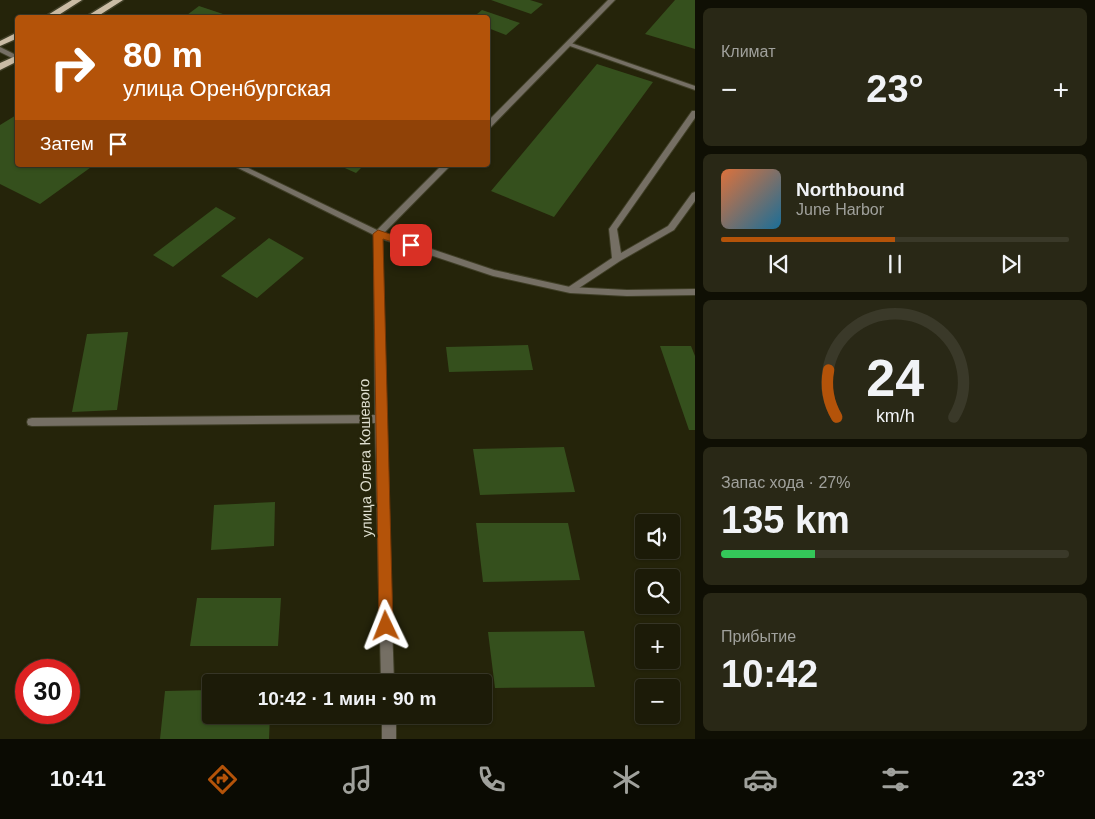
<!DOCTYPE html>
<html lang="ru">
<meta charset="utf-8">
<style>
body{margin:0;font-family:Arial,sans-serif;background:#292816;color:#f1f3f6;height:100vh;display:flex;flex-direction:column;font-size:19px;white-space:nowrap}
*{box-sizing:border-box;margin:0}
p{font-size:16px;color:#a0a19c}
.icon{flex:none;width:28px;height:28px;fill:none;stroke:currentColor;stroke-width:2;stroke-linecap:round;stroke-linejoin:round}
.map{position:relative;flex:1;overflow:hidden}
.details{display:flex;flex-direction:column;gap:8px;padding:8px;background:#0f0f04;width:400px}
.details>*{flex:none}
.hud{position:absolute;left:15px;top:15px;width:475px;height:152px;border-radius:5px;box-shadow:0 1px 4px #0004,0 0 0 1px #3a3929;background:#b45309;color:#fff;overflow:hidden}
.fabs{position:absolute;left:635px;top:514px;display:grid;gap:10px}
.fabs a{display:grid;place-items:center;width:45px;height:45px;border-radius:5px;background:#1c1b08;box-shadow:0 1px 4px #0004,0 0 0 1px #3a3929;font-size:25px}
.speed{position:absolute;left:15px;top:659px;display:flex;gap:10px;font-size:25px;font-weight:700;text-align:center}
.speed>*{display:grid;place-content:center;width:65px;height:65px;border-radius:50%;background:#1c1b08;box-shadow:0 1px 4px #0004,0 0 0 1px #3a3929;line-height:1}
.speed .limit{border:8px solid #d22;background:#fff;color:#111}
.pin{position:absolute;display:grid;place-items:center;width:42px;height:42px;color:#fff;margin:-21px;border-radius:10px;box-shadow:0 2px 8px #0006}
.me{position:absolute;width:55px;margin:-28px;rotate:358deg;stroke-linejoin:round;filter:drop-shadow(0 0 4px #0008)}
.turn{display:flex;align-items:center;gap:18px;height:105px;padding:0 25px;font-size:22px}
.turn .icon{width:65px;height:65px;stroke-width:2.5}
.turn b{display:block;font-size:35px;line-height:42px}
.then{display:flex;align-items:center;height:48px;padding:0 25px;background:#0003;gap:10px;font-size:19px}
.big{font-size:38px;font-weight:700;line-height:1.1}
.details .tile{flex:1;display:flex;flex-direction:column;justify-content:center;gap:8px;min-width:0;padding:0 18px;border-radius:8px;background:#292816}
.details .dial{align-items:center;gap:0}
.dial svg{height:130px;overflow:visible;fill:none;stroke:#3a3929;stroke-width:7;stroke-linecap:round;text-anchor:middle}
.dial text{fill:#f1f3f6;stroke:none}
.song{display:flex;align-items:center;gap:15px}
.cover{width:60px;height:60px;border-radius:8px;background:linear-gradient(135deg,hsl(20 70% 55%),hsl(200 70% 35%))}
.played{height:5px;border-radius:2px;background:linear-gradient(90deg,#b45309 50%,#3a3929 50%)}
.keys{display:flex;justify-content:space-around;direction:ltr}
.heat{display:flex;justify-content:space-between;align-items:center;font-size:28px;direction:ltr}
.charge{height:8px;border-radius:4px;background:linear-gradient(90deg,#34c759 27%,#3a3929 0)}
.trip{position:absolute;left:202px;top:674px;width:290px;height:50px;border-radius:5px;background:#1c1b08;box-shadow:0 1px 4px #0004,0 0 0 1px #3a3929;font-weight:700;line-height:50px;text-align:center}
.menu{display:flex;height:80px;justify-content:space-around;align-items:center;background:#0b0b03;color:#a0a19c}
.menu .icon{width:35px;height:35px}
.menu .selected{color:#b45309}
.menu b{font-size:22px;color:#f1f3f6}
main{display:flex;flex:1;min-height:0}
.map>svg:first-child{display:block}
</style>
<main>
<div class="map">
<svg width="695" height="739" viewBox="0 0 695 739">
<rect width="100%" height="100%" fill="#25240a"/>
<path fill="#35501d" d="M491,0H530L543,4L531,14Z
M675,0H695V49L645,34Z
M199,6L232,17V18H183Z
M482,10L520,23L506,35L488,28V18H472Z
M597,64L653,82L554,217L491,191Z
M18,114V165H94L40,204L0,184V125Z
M338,165H364L356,173Z
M216,207L236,218L173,267L153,255Z
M269,238L304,258L257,298L221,276Z
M128,332L117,410L72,412L87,334Z
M528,345L533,370L449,372L446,347Z
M660,346H691L695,356V430H689Z
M564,447L575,492L480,495L473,449Z
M275,502L274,546L211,550L214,505Z
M476,523H568L580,580L483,582Z
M197,598H281L278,646H190Z
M584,631L595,687L495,688L488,632Z
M211,690V715H270L269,739H160L165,691Z"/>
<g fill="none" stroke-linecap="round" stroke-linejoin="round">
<defs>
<path id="lane" d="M567,43H571L695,86V90L567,45Z
M692,111H695V118L617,229L621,253L668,226L692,193L695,192V201L674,230L620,261L573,292H567L565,290L567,288L612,258L609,229Z
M380,415L384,416L385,419L384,422L380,423L32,426L28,425L27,422L28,419L32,418Z"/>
<path id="street" d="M608,0H615L491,127H488V121Z
M0,47L18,56V61L0,52Z
M232,165H242L377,230L442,165H451L384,233L494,270L570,287L627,290L695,289V295L627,296L570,293L493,276L382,239L385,419L394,682H381L375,419L374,235Z
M382,715H396V739H382Z"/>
<path id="primary" d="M72,0H82L54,18H43Z
M113,0H123L95,18H84Z
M18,32V38L0,46V41Z
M18,55V61L0,70V63Z"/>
</defs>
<use href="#lane" stroke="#3f3e26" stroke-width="2"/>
<use href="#street" stroke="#3f3e26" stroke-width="2"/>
<use href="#primary" stroke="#3f3e26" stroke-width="3"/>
<use href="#lane" fill="#756f64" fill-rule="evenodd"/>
<use href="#street" fill="#756f64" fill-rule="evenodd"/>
<use href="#primary" fill="#cabca5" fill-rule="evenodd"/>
</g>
<path fill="#b45309" stroke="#753606" d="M378,230L414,242L416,245L411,248L383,239L393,626L391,631L386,633L381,631L379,626L373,234Z"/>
<g text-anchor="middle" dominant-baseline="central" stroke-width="5" stroke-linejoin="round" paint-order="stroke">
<g font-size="15" fill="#dedecf" stroke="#25240a">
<text transform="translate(365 458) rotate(-91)">улица Олега Кошевого</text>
</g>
</g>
</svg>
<div class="fabs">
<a><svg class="icon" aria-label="sound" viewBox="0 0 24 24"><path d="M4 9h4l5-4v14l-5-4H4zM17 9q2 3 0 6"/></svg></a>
<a><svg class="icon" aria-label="search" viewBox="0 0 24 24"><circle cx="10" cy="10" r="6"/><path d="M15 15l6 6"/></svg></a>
<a>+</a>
<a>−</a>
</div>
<div class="speed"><div class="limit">30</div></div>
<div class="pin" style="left:411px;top:245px;background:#d93025"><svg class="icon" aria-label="arrive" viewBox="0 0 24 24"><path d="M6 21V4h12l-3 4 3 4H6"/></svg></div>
<svg class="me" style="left:386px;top:626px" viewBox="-20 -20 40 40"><path d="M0-17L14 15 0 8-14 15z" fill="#b45309" stroke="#fff" stroke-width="4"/></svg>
<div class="trip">10:42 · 1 мин · 90 m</div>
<div class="hud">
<div class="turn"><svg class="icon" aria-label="right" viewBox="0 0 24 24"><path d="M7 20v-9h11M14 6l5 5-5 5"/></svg><div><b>80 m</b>улица Оренбургская</div></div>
<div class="then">Затем<svg class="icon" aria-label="arrive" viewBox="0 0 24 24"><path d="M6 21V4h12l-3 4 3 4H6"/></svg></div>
</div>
</div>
<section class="details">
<div class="tile"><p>Климат</p>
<div class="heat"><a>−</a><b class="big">23°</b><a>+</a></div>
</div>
<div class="tile">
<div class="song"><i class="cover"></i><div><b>Northbound</b><p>June Harbor</p></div></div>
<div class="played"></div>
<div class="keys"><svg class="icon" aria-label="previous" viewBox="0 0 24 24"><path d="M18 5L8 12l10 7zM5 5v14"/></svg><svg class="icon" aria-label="pause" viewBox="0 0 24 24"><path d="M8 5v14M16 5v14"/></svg><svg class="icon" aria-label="next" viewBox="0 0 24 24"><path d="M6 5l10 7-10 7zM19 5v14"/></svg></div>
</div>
<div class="tile dial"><svg viewBox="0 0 100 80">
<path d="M14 69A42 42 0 1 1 86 69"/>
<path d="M14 69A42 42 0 0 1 9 40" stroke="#b45309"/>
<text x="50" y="56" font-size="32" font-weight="700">24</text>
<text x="50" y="72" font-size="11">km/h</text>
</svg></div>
<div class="tile"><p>Запас хода · 27%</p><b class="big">135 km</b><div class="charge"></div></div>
<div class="tile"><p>Прибытие</p><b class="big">10:42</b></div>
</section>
</main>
<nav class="menu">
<b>10:41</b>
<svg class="icon selected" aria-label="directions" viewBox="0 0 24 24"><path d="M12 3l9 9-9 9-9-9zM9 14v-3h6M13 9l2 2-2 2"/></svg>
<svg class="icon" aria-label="music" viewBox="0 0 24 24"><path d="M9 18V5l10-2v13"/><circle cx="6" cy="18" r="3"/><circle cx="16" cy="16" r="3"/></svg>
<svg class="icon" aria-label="phone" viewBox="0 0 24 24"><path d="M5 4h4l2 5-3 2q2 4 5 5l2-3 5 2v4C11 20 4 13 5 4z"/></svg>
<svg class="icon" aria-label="climate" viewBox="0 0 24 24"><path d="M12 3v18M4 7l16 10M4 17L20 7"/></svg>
<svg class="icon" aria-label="car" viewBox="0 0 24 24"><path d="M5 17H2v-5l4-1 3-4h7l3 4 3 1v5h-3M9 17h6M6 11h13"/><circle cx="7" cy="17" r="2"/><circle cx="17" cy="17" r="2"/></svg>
<svg class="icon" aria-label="filters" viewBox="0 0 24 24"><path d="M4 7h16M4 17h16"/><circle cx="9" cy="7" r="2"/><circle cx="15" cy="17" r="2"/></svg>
<b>23°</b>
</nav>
